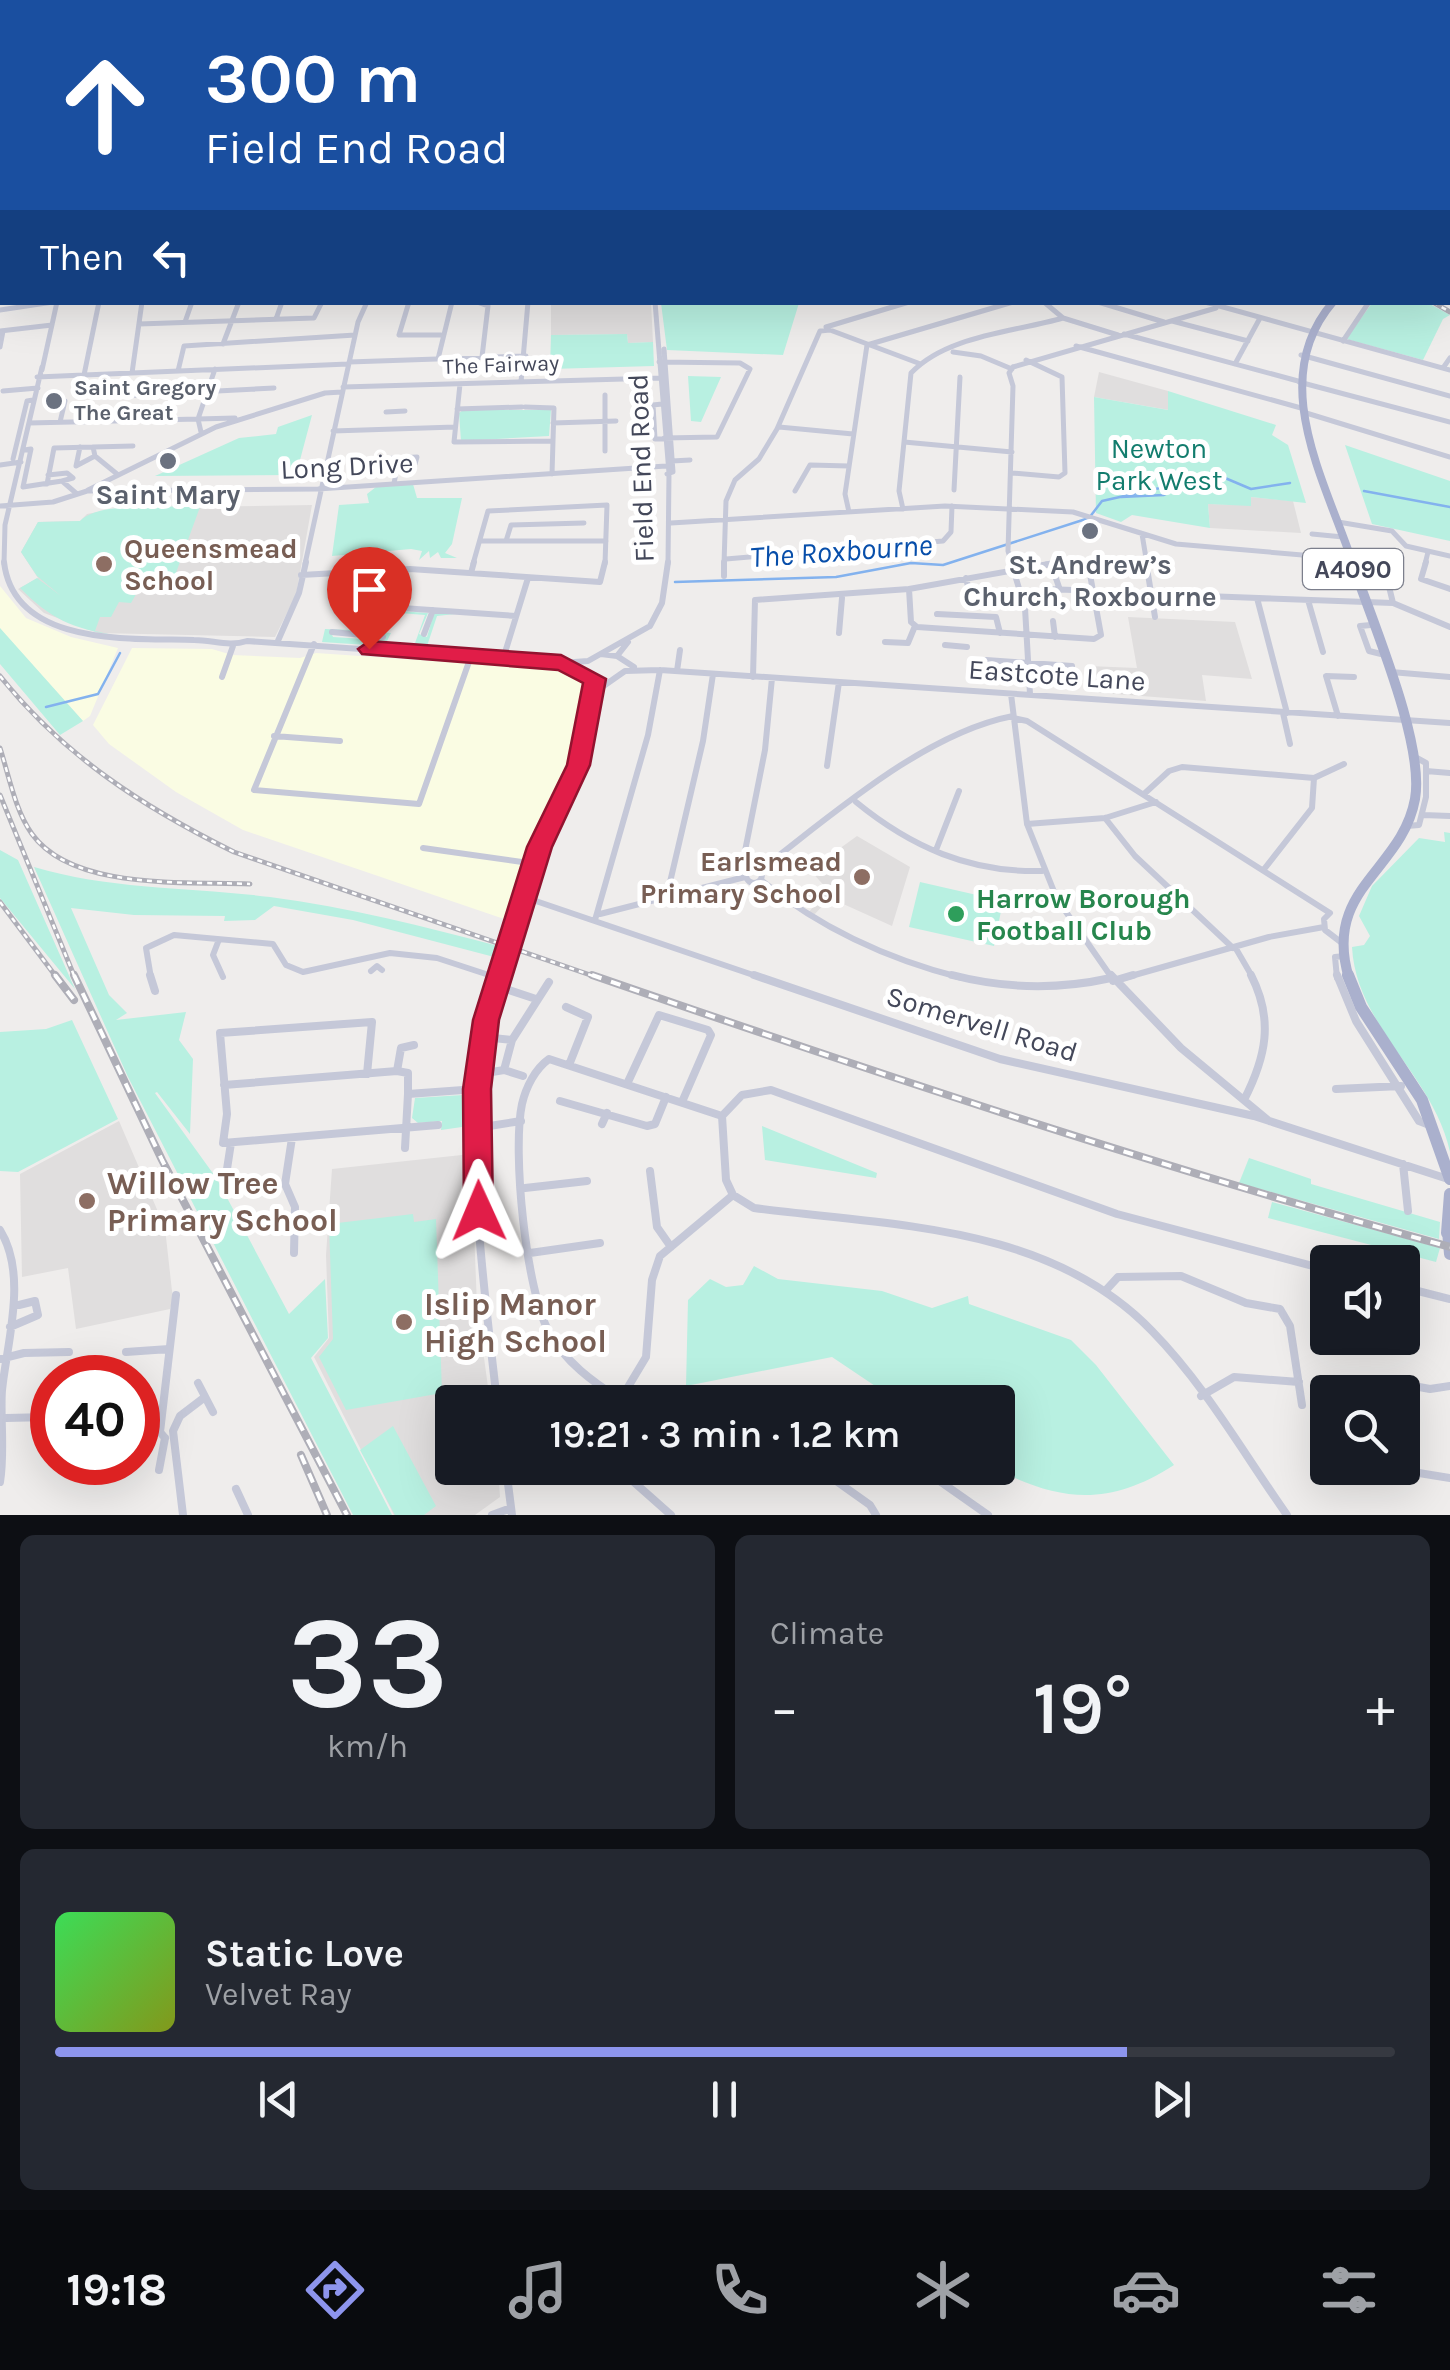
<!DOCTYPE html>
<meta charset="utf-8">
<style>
body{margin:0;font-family:Karla,sans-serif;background:#242831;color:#f1f3f6;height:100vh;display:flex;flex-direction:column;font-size:38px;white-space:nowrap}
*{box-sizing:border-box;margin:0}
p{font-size:32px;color:#9ea1a6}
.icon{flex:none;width:55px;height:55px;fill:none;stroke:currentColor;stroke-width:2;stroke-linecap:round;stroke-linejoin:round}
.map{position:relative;height:1515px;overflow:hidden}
.side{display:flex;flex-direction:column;gap:20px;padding:20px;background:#0d0f14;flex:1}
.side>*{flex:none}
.hud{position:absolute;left:0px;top:0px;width:1450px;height:305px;box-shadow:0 10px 40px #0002;background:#1a4fa0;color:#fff;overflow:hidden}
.tools{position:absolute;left:1310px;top:1245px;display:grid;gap:20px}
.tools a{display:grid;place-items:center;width:110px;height:110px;border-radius:10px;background:#171b24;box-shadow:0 10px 40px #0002;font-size:50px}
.speed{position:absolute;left:30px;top:1355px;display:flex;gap:20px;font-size:50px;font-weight:700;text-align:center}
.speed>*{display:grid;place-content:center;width:130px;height:130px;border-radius:50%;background:#171b24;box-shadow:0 10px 40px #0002;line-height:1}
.speed .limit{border:15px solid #d22;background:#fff;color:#111}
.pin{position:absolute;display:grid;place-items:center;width:85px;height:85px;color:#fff;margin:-102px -42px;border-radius:50% 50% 50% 0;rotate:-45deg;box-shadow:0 0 10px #0007}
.pin .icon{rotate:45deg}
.me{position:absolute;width:110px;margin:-55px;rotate:359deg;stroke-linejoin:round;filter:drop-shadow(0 0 8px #0008)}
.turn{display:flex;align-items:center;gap:35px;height:210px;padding:0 40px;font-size:45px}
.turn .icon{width:130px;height:130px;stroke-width:2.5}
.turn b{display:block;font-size:70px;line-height:85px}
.then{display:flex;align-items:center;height:95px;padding:0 40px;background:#0003;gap:20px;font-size:38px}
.big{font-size:75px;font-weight:600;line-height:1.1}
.side .tile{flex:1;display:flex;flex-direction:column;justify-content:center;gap:15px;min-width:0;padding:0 35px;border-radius:15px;background:#242831}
.side .dial{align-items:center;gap:0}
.dial b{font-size:130px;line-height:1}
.song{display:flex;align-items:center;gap:30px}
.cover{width:120px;height:120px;border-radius:15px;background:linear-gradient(135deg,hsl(130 70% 55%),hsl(70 70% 35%))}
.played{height:10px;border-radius:5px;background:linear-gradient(90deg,#8d95ed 80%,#363941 80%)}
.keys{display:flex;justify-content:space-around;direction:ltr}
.heat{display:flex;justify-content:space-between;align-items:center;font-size:55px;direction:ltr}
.side .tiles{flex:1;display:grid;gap:20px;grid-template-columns:1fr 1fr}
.tile:last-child{grid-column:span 2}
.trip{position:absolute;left:435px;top:1385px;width:580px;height:100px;border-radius:10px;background:#171b24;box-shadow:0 10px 40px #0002;font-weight:600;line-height:100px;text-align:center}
.dock{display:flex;height:160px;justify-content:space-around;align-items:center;background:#090b0e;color:#9ea1a6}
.dock .icon{width:70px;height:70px}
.dock .on{color:#8d95ed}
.dock b{font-size:45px;color:#f1f3f6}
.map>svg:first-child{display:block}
</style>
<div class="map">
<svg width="1450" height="1515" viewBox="0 0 1450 1515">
<rect width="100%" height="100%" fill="#efedec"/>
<path fill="#fafce3" d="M0,586L26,618L71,637L118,648L90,716L83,721L0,629Z
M132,648L212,649L232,655L300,658L316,653L567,670L586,685L569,758L513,922L243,830L176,792L109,744L93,725Z"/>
<path fill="#e0dede" d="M551,303H651L653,342L628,343L627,334L551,335Z
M1099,372L1168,391L1169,410L1094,397Z
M1250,497L1293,501L1301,533L1210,528L1208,504L1251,505Z
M312,505L296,595L275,637L98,633L44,613L18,589L38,578L21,552L38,522L80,521L87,514L121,508Z
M1128,617L1235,622L1252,679L1202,675L1206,701L1090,692L1088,666L1137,668Z
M857,836L910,867L892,926L830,898L813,916L808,913L828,890L810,870Z
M119,1121L165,1228L173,1300L170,1309L76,1329L68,1268L22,1277L20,1174Z
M471,1154L477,1306L490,1402H452V1468H498L500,1497L475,1515H394L314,1357L329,1338L326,1255L332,1169Z"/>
<path fill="#b8f0e1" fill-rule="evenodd" d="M661,303V302L799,303L783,355L667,350Z
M1372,303H1428L1450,315L1443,319L1423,360L1346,339Z
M627,334L628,343L653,342L654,366L550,369L551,335Z
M688,376L721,377L701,422L691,421Z
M1168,391L1276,425L1272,435L1288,445L1306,503L1251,497V506L1208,504L1210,528L1132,515L1121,522L1096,513L1094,397L1168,410Z
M463,410H551L549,436L461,441L459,413Z
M312,415L296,475L155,476L239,438L276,434L278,427Z
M1345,445L1450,481V541L1372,524Z
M413,484L417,498H462L452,544L445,553L457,558H441L438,552L430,558L429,551L419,560L422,551L411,549L332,556L339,505L369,503L367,494L376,487Z
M200,507L173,581L159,580L150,591L139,589L131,603L119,602L111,617H100L95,631L117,636C71,628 51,619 20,588L37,578L61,596L37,576L21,552L38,522L80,521C98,501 172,507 200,507Z
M345,599L364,609L356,630L354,631L330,630L333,637L379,640L385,636L361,631L370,609L428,613L419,634L427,637L434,613L455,614L437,616L428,643L427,647L444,646L442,650L322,642L325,629L352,630L360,611H348L338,602ZM373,611L425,615L414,646L386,643L391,633L365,631Z
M0,628L83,721L60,735L0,664Z
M1444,832L1450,833V1152C1434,1076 1356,1026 1352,947L1364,945L1370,936L1359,916L1372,886L1419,838L1445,842Z
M0,850L18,860L75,989L0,898Z
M34,867C111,890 190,887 270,897C348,907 426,927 502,947L498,958L353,920L274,906L255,920L224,921L225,916L134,915L71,908L109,995L127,1013L116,1020L186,1012L179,1040L193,1059L190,1134L157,1092L155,1093L217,1179L289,1314L325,1279L328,1338L311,1358L392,1515H353L128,1077Z
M920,882L1003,901L994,946L909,927Z
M72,1020L118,1119L18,1172L0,1171V1032L46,1029Z
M463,1095L469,1098V1126L441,1130L442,1121L418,1123L412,1118L415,1098Z
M762,1126L877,1173L876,1178L765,1160Z
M1249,1158L1311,1179V1184L1440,1222L1439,1239L1239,1183Z
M1272,1202L1440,1248L1436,1262L1268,1218Z
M413,1214L414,1222L436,1219L442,1393L346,1410L319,1357L333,1339L329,1224Z
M754,1266L778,1279L882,1291L932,1308L968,1296L969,1304L1071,1340L1096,1365L1174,1465C1109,1507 1060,1502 994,1468H998V1402H899L832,1357L686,1386L688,1300L710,1279L726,1287L743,1285Z
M393,1426L436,1506L424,1515H395L360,1450Z"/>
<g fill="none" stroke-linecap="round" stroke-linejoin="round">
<path stroke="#83b2ee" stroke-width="2.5" d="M1192,483L1198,485
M1364,491L1450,507
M1121,497L1164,495L1183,485
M675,582L836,577L911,563L943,565L1089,518L1102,501L1218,475L1251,489L1290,483
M46,707L98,694L120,653"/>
<path stroke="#c5c8d8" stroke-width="4" d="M174,0L184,2
M338,0L342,2
M416,0L447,2
M612,0H625
M838,0L890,2
M1021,0L1027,2
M1080,0L1091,2
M1248,0L1253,1
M359,2L370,0
M1189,2L1200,0
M1236,2L1240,0
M1448,198L1450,186"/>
<path stroke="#c5c8d8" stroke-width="5" d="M409,302L399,335H441
M477,302L488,306L482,357
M655,302L669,473L668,564
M1044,302L1063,318L1118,335
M1098,302L1164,322
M1205,302L1450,370
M0,310L53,302
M276,319L282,302
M1172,321L1248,341
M185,322L192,302
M139,324L314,318L322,302
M826,327L909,302
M0,331L52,325
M1124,334L1298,381
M1343,341L1369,302
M223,344L239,302
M1076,346L1301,408
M0,347L3,331
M664,349L673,472L667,474
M953,352L981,356L1012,369
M1301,355L1450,396
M438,359L452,302
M349,362L526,356
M659,362L740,363L750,369L717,437L664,438
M1235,364L1260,318
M1013,367L1216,308
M1443,368L1450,358
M42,370L57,302
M178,371L184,346L355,335
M132,373L142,302
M84,375L99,302
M37,377L348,364
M521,382L528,302
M1299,382L1450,422
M460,384L454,442L553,441
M343,387L660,378
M3,391L38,388
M605,395V451
M102,397L274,388
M662,404L653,405L655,439H664
M525,407L554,408L552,474
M457,409L522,407
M386,412L405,411
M1303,412L1450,457
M60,422L65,401
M29,423L198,419L215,369
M553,423L616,421
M779,427L853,434
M333,431L455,427
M201,432L198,419L235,418
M904,442L1012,452
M80,447L76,466L95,456L93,447L133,446
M24,450L31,449L23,487L62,481L77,494
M95,456L117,474
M417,457L415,464L379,466V459Z
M13,459L27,401L33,400
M672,461L690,460
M0,465L21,462
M1012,473L1059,477L1065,473L1062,377L1026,360
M48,475L67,473L73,478L62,481
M47,484L54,448L93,447
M394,484L397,466
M88,490L216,427L325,393L342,392
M954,490L960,377
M795,491L810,465L849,466
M0,506L53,502L87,491L318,489L666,466
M903,509L899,491L911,373C947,335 1015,332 1063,318
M849,512L845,494L867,345L1013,302
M1338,522L1392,531L1406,546L1450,556
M671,523L945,506L1073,512L1176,544L1349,559
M1142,534L1147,564
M1312,534L1343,537
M480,541H606
M506,541L511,525L584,523
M1382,558L1383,564
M726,559L943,541L951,532L952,506
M4,564L5,525L42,367
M305,564L358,322L367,302
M473,564L488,511L607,505L605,564
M724,564L726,501L735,480L759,459L777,429L820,331L830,330L918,363
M1012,564L1008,551L1013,386L1009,373L1013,367
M1046,564H1081
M1425,564L1428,552"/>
<path stroke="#c5c8d8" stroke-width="6" d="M4,562C14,648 134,638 194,640C213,640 229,647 247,641L561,663L588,661L650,626
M1011,562L1025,608L1030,694
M1146,562L1155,617
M1383,562L1393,603
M1426,562L1421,579L1450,589
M1051,564L1060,590
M348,573L345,594L359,605L516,616
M471,573L474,562
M301,575L410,569L600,582L605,562
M724,576V562
M966,578L972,603
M909,589L911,622L917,627L1094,639L1101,635L1089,569L1072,562
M909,589L1060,562
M1045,589L1073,590
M1152,594L1393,603L1450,627
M1257,598L1287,713
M1308,600L1323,652
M937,614L996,617L1000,633
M1053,621L1055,637
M1371,625L1360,626L1369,651L1381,654
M650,626L662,603L668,562
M332,632L383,637
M358,632L370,606
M839,633L842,598
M424,634L433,610
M885,642L908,643L915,626
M277,643L299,593L306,562
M314,644L254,790L419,804L471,656
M945,645L967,647
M601,654L617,656L634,667
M617,656L628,642
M503,659L528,578
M986,660L1072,666
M572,666L595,679
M677,671L680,650
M1391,672L1450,677
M222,677L233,646
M753,677L755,600L909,589
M595,692L625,671L660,670L1450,723
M1011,694L1027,824L1057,899L1112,978
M1283,713L1290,744
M1338,716L1326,676L1354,677
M1013,718L1027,721L1330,913
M274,736L340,741
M827,766L839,682
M1426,771L1450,773
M1314,778L1344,764
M1144,794L1169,771L1182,767L1314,778L1312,808L1265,868
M856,802C911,847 970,873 1042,871
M1423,815L1450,816
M1105,818L1135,856L1233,948
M1027,824L1105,818L1156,802
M1407,826L1419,825L1426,797V763L1415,757
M423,848L536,864
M936,850L959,791
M746 875a8 8 0 1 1 16 0a8 8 0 1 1-16 0Z
M748,869L744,856L765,750L772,678
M760,870C831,816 924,733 1013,716
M761,880C821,929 887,959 962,978
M667,895L703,741L713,674
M527,898L762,978
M1330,913L1324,919L1325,930L1342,943
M600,914L745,877
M595,920L648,735L660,670
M218,942L213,955L223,977
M1235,947L1253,978
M371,971L377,966L382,970
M151,978L146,948L174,935L273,944L286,965L303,972L390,953L437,958L498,978
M501,978L540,847L583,749L595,679
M1124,978L1269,937L1324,927
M1337,978L1335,957L1344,956"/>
<path stroke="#c5c8d8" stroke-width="8" d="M150,975L155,991
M490,975L498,978
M754,975L1000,1059L1254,1116L1448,1179
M952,975C1006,989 1057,990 1111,978
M1111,975L1181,1048L1269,1121
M1337,975L1356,1021L1419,1121L1432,1126
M1113,981L1133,975
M506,989L536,999
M566,1007L588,1017L569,1065
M483,1037L512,1040L549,982
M504,1070L512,1040
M397,1071L401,1048L414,1045
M492,1072L504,1070L523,1076
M367,1074L372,1022L220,1033L227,1114L223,1143L438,1125
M627,1084L659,1015L708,1030L711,1035L682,1102
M224,1085L397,1071L408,1073V1094L477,1089
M1336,1089L1401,1086
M1244,1100C1266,1057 1274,1020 1251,975
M560,1101L647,1126L655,1124L666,1097
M602,1124L607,1113
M477,1128L521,1121
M292,1138L285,1184L295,1207L294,1253
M405,1148L408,1094
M1403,1164L1408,1211
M650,1171L657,1227L671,1247
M225,1182L231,1143
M525,1188L587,1181
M733,1195L726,1180L722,1116L742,1095L771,1090L1117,1214L1328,1270
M0,1230C28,1275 7,1342 2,1390C0,1420 5,1451 0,1482
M530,1253L600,1243
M1402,1287L1450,1299
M1107,1289L1118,1277L1181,1276L1246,1303L1280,1309L1290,1326L1302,1405
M10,1327L38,1315L35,1301L19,1305
M126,1352L169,1349
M0,1359L24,1353L69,1352
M198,1383L213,1412
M1373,1392L1376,1379L1430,1389L1450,1386
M1201,1396L1234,1377L1299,1382
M621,1400C593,1382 565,1362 549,1332C526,1291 512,1151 522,1104C526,1087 535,1069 549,1059L722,1116
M497,1402C484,1284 465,1160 482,1042C486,1020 495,997 501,975
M619,1402L646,1357L652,1280L660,1256L733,1195L754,1208C892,1226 1049,1224 1152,1331C1205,1385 1244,1454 1287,1515
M812,1402H834
M138,1414L161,1413
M6,1418L49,1417
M165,1438L160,1432L176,1295
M506,1468L512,1515
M618,1468L671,1515
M818,1468L870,1505L876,1515
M921,1468L988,1515
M1388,1468L1450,1478
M159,1470L165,1438
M508,1479L556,1468
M236,1489L248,1515
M183,1515L173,1431L180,1416L205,1397
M492,1515L511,1508"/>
<path stroke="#aab0cd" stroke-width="8" d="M1333,302C1266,380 1325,480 1353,564"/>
<path stroke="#aab0cd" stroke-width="10" d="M1349,978C1322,889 1402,871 1415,799C1425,743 1371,619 1352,562"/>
<path stroke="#aab0cd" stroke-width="12" d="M1348,975L1361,1007L1422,1100L1450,1179
M1448,1231L1450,1254
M1447,1233L1450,1194"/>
<defs>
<path id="rail-far1" d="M46,0L69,2
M1433,302L1450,312
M0,676C64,756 143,807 234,852L599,978
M0,748C9,776 15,810 32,834C73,891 187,881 250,884
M0,795L75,978
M0,902L57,978"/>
<path id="rail" d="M55,975L74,1000
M74,975L162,1160L347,1515
M592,975C876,1073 1160,1168 1450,1247
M301,1455L327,1515"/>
</defs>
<use href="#rail-far1" stroke="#aeaeb7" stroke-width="5"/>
<use href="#rail" stroke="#aeaeb7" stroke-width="8"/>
<use href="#rail-far1" stroke="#fff" stroke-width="2.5" stroke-dasharray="5" stroke-linecap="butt"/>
<use href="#rail" stroke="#fff" stroke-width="4" stroke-dasharray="10" stroke-linecap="butt"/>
</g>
<path fill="#e11d48" stroke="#92132f" stroke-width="2.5" d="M369,641L561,655L606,679L590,765L552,847L499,1020L491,1089L493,1211L489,1221L479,1225L468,1221L464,1211L463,1089L473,1020L527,847L567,765L583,683L558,670L362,654L358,649Z"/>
<g fill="#6b7280" stroke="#fff" stroke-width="4">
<circle cx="54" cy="401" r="10"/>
<circle cx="168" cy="461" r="10"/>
<circle cx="1090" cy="531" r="10"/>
</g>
<g fill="#8d6e63" stroke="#fff" stroke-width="4">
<circle cx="104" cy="564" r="10"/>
<circle cx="862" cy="877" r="10"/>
<circle cx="87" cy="1201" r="10"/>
<circle cx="404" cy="1322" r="10"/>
</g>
<circle fill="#2e9e5b" stroke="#fff" stroke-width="4" cx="956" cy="914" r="10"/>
<g text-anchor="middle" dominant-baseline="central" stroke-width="10" stroke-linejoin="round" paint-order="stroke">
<g font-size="22" fill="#44485a" stroke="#fff">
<text transform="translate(501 365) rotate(-2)">The Fairway</text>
</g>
<g font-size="22" font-weight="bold" fill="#5b616d" stroke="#fff" text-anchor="start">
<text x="74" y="388">Saint Gregory<tspan x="74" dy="25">The Great</tspan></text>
</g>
<rect fill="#fff" stroke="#7c7f8c" stroke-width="2.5" x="1303" y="549" width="100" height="40" rx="8"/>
<g font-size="25" font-weight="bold" fill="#44485a">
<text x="1353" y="569">A4090</text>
</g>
<g font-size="28" fill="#137d6e" stroke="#fff">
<text x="1159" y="448">Newton<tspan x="1159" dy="32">Park West</tspan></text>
</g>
<g font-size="28" fill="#44485a" stroke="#fff">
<text transform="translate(347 466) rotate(-3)">Long Drive</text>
<text transform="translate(641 468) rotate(-92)">Field End Road</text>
<text transform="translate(1057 675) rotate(4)">Eastcote Lane</text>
<text transform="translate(982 1024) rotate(17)">Somervell Road</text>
</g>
<g font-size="28" font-weight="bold" fill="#5b616d" stroke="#fff">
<text x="168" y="494">Saint Mary</text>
<text x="1090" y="564">St. Andrew’s<tspan x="1090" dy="32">Church, Roxbourne</tspan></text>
</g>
<g font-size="28" font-weight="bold" fill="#785e54" stroke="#fff" text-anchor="start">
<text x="124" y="548">Queensmead<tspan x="124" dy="32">School</tspan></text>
<text x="842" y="861" text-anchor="end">Earlsmead<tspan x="842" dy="32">Primary School</tspan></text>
</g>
<g font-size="28" font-weight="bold" fill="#27864d" stroke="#fff" text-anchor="start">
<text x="976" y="898">Harrow Borough<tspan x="976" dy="32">Football Club</tspan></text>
</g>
<g font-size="30" font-style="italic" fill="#074eaa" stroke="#fff">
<text transform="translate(841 551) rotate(-4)">The Roxbourne</text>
</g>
<g font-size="32" font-weight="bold" fill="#785e54" stroke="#fff" text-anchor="start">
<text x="107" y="1183">Willow Tree<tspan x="107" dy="37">Primary School</tspan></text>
<text x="424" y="1304">Islip Manor<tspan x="424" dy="37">High School</tspan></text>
</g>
</g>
</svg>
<div class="tools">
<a><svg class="icon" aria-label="sound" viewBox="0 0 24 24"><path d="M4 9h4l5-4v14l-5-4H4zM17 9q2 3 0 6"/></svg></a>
<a><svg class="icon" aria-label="search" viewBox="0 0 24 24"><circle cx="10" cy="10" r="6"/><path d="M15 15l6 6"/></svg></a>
</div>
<div class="speed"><div class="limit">40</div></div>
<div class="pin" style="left:369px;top:649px;background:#d93025"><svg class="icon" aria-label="arrive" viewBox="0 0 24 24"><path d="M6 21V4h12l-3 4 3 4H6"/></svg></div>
<svg class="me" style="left:479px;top:1211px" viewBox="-20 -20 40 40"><path d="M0-17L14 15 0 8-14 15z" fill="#e11d48" stroke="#fff" stroke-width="4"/></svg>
<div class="trip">19:21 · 3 min · 1.2 km</div>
<div class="hud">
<div class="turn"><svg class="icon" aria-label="ahead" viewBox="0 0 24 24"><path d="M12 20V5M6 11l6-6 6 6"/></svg><div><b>300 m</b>Field End Road</div></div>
<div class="then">Then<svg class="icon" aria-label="left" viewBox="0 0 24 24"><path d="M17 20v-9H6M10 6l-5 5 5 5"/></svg></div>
</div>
</div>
<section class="side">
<div class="tiles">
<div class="tile dial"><b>33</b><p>km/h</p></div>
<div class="tile"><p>Climate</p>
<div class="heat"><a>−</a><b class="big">19°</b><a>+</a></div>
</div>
<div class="tile">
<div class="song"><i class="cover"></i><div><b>Static Love</b><p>Velvet Ray</p></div></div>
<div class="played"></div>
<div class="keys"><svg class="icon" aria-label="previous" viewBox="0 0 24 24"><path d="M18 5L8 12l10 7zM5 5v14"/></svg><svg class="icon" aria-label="pause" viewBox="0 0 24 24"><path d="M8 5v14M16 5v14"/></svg><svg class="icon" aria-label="next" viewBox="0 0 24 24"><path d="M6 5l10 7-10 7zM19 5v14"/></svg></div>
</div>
</div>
</section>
<nav class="dock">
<b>19:18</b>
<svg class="icon on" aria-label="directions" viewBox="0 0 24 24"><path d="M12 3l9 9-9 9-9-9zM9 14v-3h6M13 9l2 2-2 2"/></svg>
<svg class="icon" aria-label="music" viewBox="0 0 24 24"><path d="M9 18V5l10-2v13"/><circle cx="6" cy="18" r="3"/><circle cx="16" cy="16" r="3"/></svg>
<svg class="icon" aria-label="phone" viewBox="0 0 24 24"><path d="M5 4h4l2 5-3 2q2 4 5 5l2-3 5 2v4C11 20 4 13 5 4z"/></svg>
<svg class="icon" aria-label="climate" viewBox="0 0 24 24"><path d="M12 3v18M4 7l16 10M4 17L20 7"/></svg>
<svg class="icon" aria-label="car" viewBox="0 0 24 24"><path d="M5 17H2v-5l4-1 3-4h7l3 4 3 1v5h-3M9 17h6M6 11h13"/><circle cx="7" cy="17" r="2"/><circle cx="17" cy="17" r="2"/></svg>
<svg class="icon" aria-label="filters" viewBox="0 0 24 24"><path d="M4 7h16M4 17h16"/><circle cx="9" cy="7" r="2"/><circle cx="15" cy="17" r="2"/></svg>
</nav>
